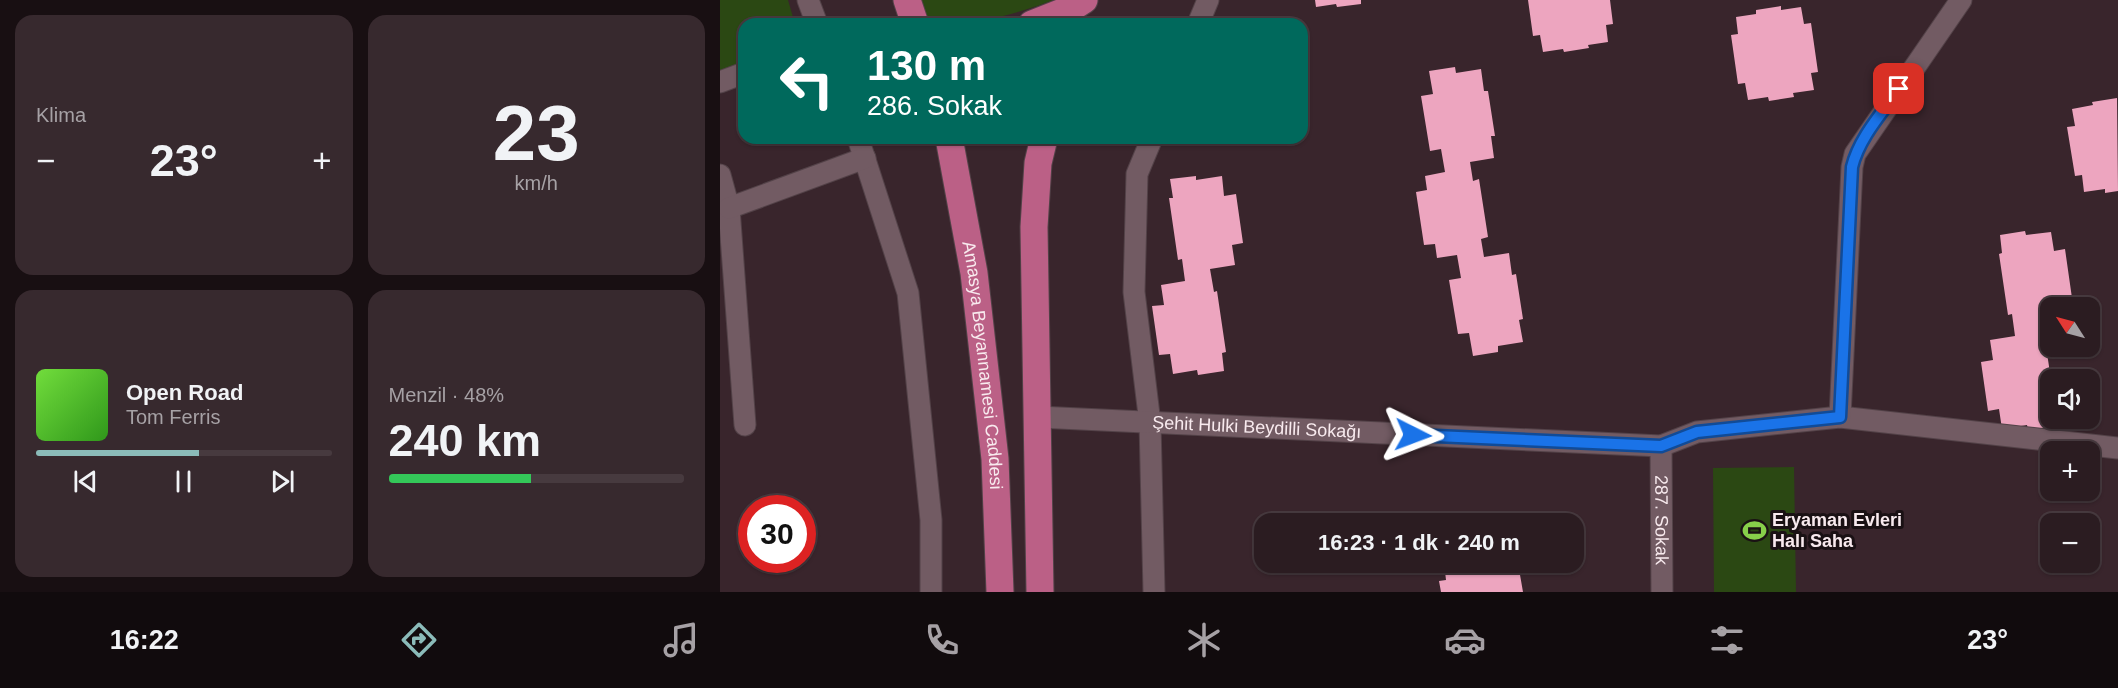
<!DOCTYPE html>
<html lang="tr">
<meta charset="utf-8">
<style>
body{margin:0;font-family:Helvetica,sans-serif;background:#37292e;color:#f1f3f6;height:100vh;display:flex;flex-direction:column;font-size:22px;white-space:nowrap}
*{box-sizing:border-box;margin:0}
p{font-size:20px;color:#a6a1a5}
.icon{flex:none;width:33px;height:33px;fill:none;stroke:currentColor;stroke-width:2;stroke-linecap:round;stroke-linejoin:round}
.map{position:relative;flex:1;overflow:hidden}
.details{display:flex;flex-direction:column;gap:15px;padding:15px;background:#180f12;width:720px}
.details>*{flex:none}
.hud{position:absolute;left:18px;top:18px;width:570px;height:126px;border-radius:18px;box-shadow:0 2px 4px #0004,0 0 0 2px #473a3f;background:#00695c;color:#fff;overflow:hidden}
.needle{width:39px;rotate:306deg}
.fabs{position:absolute;left:1320px;top:297px;display:grid;gap:12px}
.fabs a{display:grid;place-items:center;width:60px;height:60px;border-radius:12px;background:#2b1c21;box-shadow:0 2px 4px #0004,0 0 0 2px #473a3f;font-size:30px}
.speed{position:absolute;left:18px;top:495px;display:flex;gap:12px;font-size:30px;font-weight:700;text-align:center}
.speed>*{display:grid;place-content:center;width:78px;height:78px;border-radius:50%;background:#2b1c21;box-shadow:0 2px 4px #0004,0 0 0 2px #473a3f;line-height:1}
.speed .limit{border:9px solid #d22;background:#fff;color:#111}
.pin{position:absolute;display:grid;place-items:center;width:51px;height:51px;color:#fff;margin:-26px;border-radius:12px;box-shadow:0 3px 9px #0006}
.me{position:absolute;width:66px;margin:-33px;rotate:93deg;stroke-linejoin:round;filter:drop-shadow(0 0 4px #0008)}
.turn{display:flex;align-items:center;gap:21px;height:126px;padding:0 30px;font-size:27px}
.turn .icon{width:78px;height:78px;stroke-width:2.5}
.turn b{display:block;font-size:42px;line-height:51px}
.big{font-size:45px;font-weight:700;line-height:1.1}
.details .widget{flex:1;display:flex;flex-direction:column;justify-content:center;gap:9px;min-width:0;padding:0 21px;border-radius:18px;background:#37292e}
.details .dial{align-items:center;gap:0}
.dial b{font-size:78px;line-height:1}
.song{display:flex;align-items:center;gap:18px}
.cover{width:72px;height:72px;border-radius:9px;background:linear-gradient(135deg,hsl(100 70% 55%),hsl(110 70% 35%))}
.played{height:6px;border-radius:3px;background:linear-gradient(90deg,#8bbbb9 55%,#473a3f 55%)}
.keys{display:flex;justify-content:space-around;direction:ltr}
.heat{display:flex;justify-content:space-between;align-items:center;font-size:33px;direction:ltr}
.charge{height:9px;border-radius:4px;background:linear-gradient(90deg,#34c759 48%,#473a3f 0)}
.details .tiles{flex:1;display:grid;gap:15px;grid-template-columns:repeat(2,1fr)}
.trip{position:absolute;left:534px;top:513px;width:330px;height:60px;border-radius:18px;background:#2b1c21;box-shadow:0 2px 4px #0004,0 0 0 2px #473a3f;font-weight:700;line-height:60px;text-align:center}
.dock{display:flex;height:96px;justify-content:space-around;align-items:center;background:#110b0d;color:#a6a1a5}
.dock .icon{width:42px;height:42px}
.dock .active{color:#8bbbb9}
.dock b{font-size:27px;color:#f1f3f6}
main{display:flex;flex:1;min-height:0}
.map>svg:first-child{display:block}
</style>
<main>
<section class="details">
<div class="tiles">
<div class="widget"><p>Klima</p>
<div class="heat"><a>−</a><b class="big">23°</b><a>+</a></div>
</div>
<div class="widget dial"><b>23</b><p>km/h</p></div>
<div class="widget">
<div class="song"><i class="cover"></i><div><b>Open Road</b><p>Tom Ferris</p></div></div>
<div class="played"></div>
<div class="keys"><svg class="icon" aria-label="previous" viewBox="0 0 24 24"><path d="M18 5L8 12l10 7zM5 5v14"/></svg><svg class="icon" aria-label="pause" viewBox="0 0 24 24"><path d="M8 5v14M16 5v14"/></svg><svg class="icon" aria-label="next" viewBox="0 0 24 24"><path d="M6 5l10 7-10 7zM19 5v14"/></svg></div>
</div>
<div class="widget"><p>Menzil · 48%</p><b class="big">240 km</b><div class="charge"></div></div>
</div>
</section>
<div class="map">
<svg width="1398" height="592" viewBox="0 0 1398 592">
<rect width="100%" height="100%" fill="#39252c"/>
<path fill="#2b4813" d="M0,0H68L75,24H24V64L0,72Z
M196,0H333C313,9 232,33 213,22C205,17 201,8 196,0Z
M1074,467L1076,592H994L993,468Z"/>
<path fill="#eda5bf" d="M595,0H641V4L617,7L616,4L596,7Z
M808,0H890L893,24L886,25L888,42L868,45L869,48L844,52L843,49L823,52L820,35L813,36Z
M1061,6V10L1081,7L1084,24L1091,23L1098,72L1091,73L1094,90L1073,93L1074,97L1049,101L1048,97L1028,100L1025,83L1018,84L1011,35L1018,34L1016,17L1036,14V10Z
M735,67L736,73L761,69L764,91H768L775,136H771L774,158L750,162L753,181L759,179L768,237L761,239L764,257L789,253L792,275L796,274L803,319L799,320L803,342L778,346V352L753,356L749,333L738,334L729,280L741,278L737,255L717,258L715,244L704,245L696,192L707,190L705,176L725,172L721,149L710,151L701,96L713,94L709,71Z
M1397,98L1398,191L1385,193V189L1364,192L1362,175L1355,176L1347,127L1355,126L1352,109L1373,105L1372,102Z
M476,176V180L502,176L504,196L516,194L523,243L512,245L515,265L490,269L494,292L497,291L506,352L502,353L504,371L478,375L477,370L453,374L450,354L439,355L432,306L444,305L441,285L465,281L462,259L458,260L449,198H453L450,179Z
M1305,231L1306,235L1331,232L1334,251L1345,249L1352,298L1341,300L1342,308H1330V322L1320,324L1323,347L1326,346L1331,380L1330,418H1333L1334,426L1308,430L1307,425L1282,429L1279,409L1268,411L1261,362L1273,360L1270,340L1295,336L1292,314L1288,315L1279,254L1282,253L1280,235Z
M729,562H791L792,570L799,569L803,592H721L719,581L726,580L724,563Z"/>
<g fill="none" stroke-linecap="round" stroke-linejoin="round">
<defs>
<g id="minor">
<path d="M88,0L97,24"/>
<path d="M478,24L488,0"/>
<path d="M0,82L24,73"/>
<path d="M138,138L188,293L211,520V592"/>
<path d="M432,138L417,174L414,292L430,423L434,592"/>
<path d="M0,175L9,208L25,425"/>
<path d="M9,208L145,158"/>
<path id="s1" d="M318,417L941,446L977,432L1120,417L1398,448"/>
<path d="M1120,417L1132,167L1135,154L1241,0"/>
<path id="s2" d="M941,446L942,592"/>
</g>
<g id="major">
<path d="M187,0L195,24"/>
<path d="M312,24L350,9L364,0"/>
<path id="s3" d="M229,138L254,273L275,459L280,592"/>
<path d="M320,592L314,227L318,163L324,138"/>
</g>
</defs>
<use href="#minor" stroke="#534248" stroke-width="23"/>
<use href="#major" stroke="#534248" stroke-width="29"/>
<use href="#minor" stroke="#725b63" stroke-width="21"/>
<use href="#major" stroke="#bb6086" stroke-width="27"/>
</g>
<g fill="none" stroke-linecap="round" stroke-linejoin="round">
<defs>
<path id="route" d="M693,435L941,446L977,432L1120,417L1132,167C1139,138 1162,113 1179,89"/>
</defs>
<use href="#route" stroke="#114b97" stroke-width="15"/>
<use href="#route" stroke="#1a73e8" stroke-width="10"/>
</g>
<defs>
<symbol id="stadium-bare" viewBox="-9 -9 18 18"><path d="M0-5a6.5 5 0 1 0 0 10a6.5 5 0 1 0 0-10ZM-3.5-1.8h7v3.6h-7Z" fill="#87cf4a" stroke="#1a1114" stroke-width="2.5" paint-order="stroke"/></symbol>
</defs>
<g fill-rule="evenodd">
<use href="#stadium-bare" x="1018" y="514" width="33" height="33"/>
</g>
<g text-anchor="middle" dominant-baseline="central" stroke-width="6" stroke-linejoin="round" paint-order="stroke">
<g font-size="18" fill="#f8eaee" stroke="#1a1114">
<text stroke="none"><textPath href="#s3" startOffset="230">Amasya Beyannamesi Caddesi</textPath></text>
<text stroke="none"><textPath href="#s1" startOffset="219">Şehit Hulki Beydilli Sokağı</textPath></text>
<text stroke="none"><textPath href="#s2" startOffset="74">287. Sokak</textPath></text>
</g>
<g font-size="18" font-weight="bold" fill="#f8eaee" stroke="#1a1114" text-anchor="start">
<text x="1052" y="520">Eryaman Evleri<tspan x="1052" dy="21">Halı Saha</tspan></text>
</g>
</g>
</svg>
<div class="fabs">
<a><svg class="needle" viewBox="-14 -14 28 28"><path d="M0-13l5 13h-10z" fill="#e53935"/><path d="M0 13l5-13h-10z" fill="#a6a1a5"/></svg></a>
<a><svg class="icon" aria-label="sound" viewBox="0 0 24 24"><path d="M4 9h4l5-4v14l-5-4H4zM17 9q2 3 0 6"/></svg></a>
<a>+</a>
<a>−</a>
</div>
<div class="speed"><div class="limit">30</div></div>
<div class="pin" style="left:1179px;top:89px;background:#d93025"><svg class="icon" aria-label="arrive" viewBox="0 0 24 24"><path d="M6 21V4h12l-3 4 3 4H6"/></svg></div>
<svg class="me" style="left:693px;top:435px" viewBox="-20 -20 40 40"><path d="M0-17L14 15 0 8-14 15z" fill="#1a73e8" stroke="#fff" stroke-width="4"/></svg>
<div class="trip">16:23 · 1 dk · 240 m</div>
<div class="hud">
<div class="turn"><svg class="icon" aria-label="left" viewBox="0 0 24 24"><path d="M17 20v-9H6M10 6l-5 5 5 5"/></svg><div><b>130 m</b>286. Sokak</div></div>
</div>
</div>
</main>
<nav class="dock">
<b>16:22</b>
<svg class="icon active" aria-label="directions" viewBox="0 0 24 24"><path d="M12 3l9 9-9 9-9-9zM9 14v-3h6M13 9l2 2-2 2"/></svg>
<svg class="icon" aria-label="music" viewBox="0 0 24 24"><path d="M9 18V5l10-2v13"/><circle cx="6" cy="18" r="3"/><circle cx="16" cy="16" r="3"/></svg>
<svg class="icon" aria-label="phone" viewBox="0 0 24 24"><path d="M5 4h4l2 5-3 2q2 4 5 5l2-3 5 2v4C11 20 4 13 5 4z"/></svg>
<svg class="icon" aria-label="climate" viewBox="0 0 24 24"><path d="M12 3v18M4 7l16 10M4 17L20 7"/></svg>
<svg class="icon" aria-label="car" viewBox="0 0 24 24"><path d="M5 17H2v-5l4-1 3-4h7l3 4 3 1v5h-3M9 17h6M6 11h13"/><circle cx="7" cy="17" r="2"/><circle cx="17" cy="17" r="2"/></svg>
<svg class="icon" aria-label="filters" viewBox="0 0 24 24"><path d="M4 7h16M4 17h16"/><circle cx="9" cy="7" r="2"/><circle cx="15" cy="17" r="2"/></svg>
<b>23°</b>
</nav>
